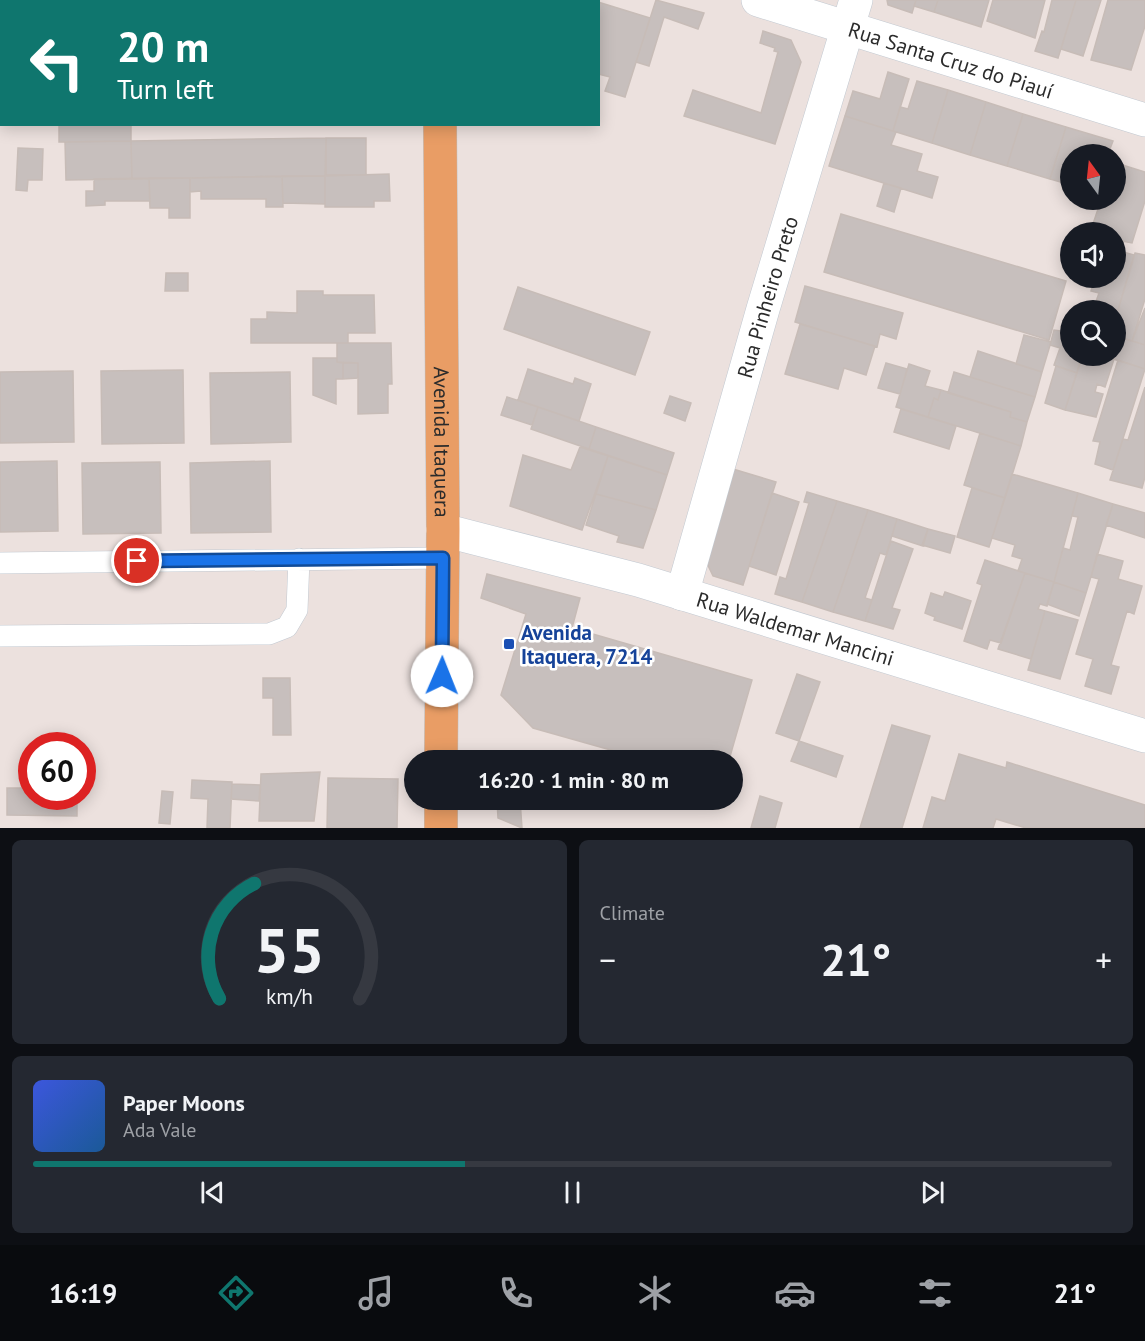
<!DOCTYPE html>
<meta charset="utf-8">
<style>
body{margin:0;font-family:"PT Sans",sans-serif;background:#242831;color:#f1f3f6;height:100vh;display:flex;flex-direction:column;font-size:22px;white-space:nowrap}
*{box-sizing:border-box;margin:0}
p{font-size:20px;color:#9ea1a6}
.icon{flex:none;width:33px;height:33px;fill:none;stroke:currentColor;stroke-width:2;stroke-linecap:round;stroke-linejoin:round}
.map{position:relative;height:828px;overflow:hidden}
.drawer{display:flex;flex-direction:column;gap:12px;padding:12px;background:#0d0f14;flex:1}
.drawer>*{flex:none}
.guide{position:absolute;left:0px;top:0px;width:600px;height:126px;box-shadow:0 3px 15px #0003;background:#0f766e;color:#fff;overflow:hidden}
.needle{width:39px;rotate:345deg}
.buttons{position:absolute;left:1060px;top:144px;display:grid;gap:12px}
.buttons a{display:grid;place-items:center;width:66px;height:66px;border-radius:50%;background:#171b24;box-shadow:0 3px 15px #0003;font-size:30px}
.speed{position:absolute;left:18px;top:732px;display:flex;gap:12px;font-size:30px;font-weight:700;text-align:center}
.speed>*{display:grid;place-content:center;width:78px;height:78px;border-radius:50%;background:#171b24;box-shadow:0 3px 15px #0003;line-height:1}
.speed .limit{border:9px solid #d22;background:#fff;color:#111}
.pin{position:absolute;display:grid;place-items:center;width:51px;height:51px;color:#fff;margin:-26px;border:3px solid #fff;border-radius:50%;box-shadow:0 2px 6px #0007}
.me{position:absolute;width:66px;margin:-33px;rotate:1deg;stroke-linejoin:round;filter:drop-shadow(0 0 4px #0008)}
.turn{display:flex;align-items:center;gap:21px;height:126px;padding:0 18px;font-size:27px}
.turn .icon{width:78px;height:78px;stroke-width:2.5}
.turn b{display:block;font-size:42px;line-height:51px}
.big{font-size:45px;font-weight:800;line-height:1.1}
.drawer .tile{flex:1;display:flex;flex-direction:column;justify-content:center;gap:9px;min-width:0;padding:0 21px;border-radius:9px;background:#242831}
.drawer .dial{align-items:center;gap:0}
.dial svg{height:156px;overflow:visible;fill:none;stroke:#363941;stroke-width:7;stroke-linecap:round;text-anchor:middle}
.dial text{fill:#f1f3f6;stroke:none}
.song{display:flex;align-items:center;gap:18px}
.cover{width:72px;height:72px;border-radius:9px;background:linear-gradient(135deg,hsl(230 70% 55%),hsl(210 70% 35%))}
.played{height:6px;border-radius:3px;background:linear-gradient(90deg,#0f766e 40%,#363941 40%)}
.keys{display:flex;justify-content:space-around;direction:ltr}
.heat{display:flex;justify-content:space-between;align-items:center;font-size:33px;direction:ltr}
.drawer .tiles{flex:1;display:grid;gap:12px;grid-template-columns:1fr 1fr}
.tile:last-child{grid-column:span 2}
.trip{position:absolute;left:404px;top:750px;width:339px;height:60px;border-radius:30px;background:#171b24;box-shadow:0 3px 15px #0003;font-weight:800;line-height:60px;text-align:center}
.dock{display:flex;height:96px;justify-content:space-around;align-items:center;background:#090b0e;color:#9ea1a6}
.dock .icon{width:42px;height:42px}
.dock .active{color:#0f766e}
.dock b{font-size:27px;color:#f1f3f6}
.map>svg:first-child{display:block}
</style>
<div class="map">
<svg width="1145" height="828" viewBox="0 0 1145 828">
<rect width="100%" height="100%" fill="#ece1de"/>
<path fill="#c7bfbd" stroke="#c7bcb7" stroke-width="1.5" d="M339,0H391V2H339Z
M510,0H592L597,2H509Z
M656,0L704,13L698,29L664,17L649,66L636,62Z
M887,0H916L912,13L888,5Z
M916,0H938L934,12L914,6Z
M938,0H989L981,27L934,12Z
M993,0H1045L1035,38L987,21Z
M1052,0H1076L1058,58L1035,51L1042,31L1044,32Z
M1076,0H1101L1083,56L1061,49Z
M1108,0H1145V26L1131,70L1091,60Z
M598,2L650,18L625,97L605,91L610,77L598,74Z
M763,31L791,40L801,62L775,144L684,116L693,90L761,113L778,52L774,51L775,48L760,43Z
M888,72L909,79L893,131L845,116L853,91L880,99Z
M917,81L948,90L932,143L893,131L900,107L908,109Z
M948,90L986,102L970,155L932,143Z
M986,102L1023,114L1007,166L970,155Z
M1023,114L1066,127L1050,179L1007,166Z
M845,116L896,132L891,145L922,154L917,171L938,177L932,198L829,166Z
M59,124H131V141L59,142Z
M1066,127L1113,141L1108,154H1071V185L1050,179Z
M326,138H366V175H326Z
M326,138L325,176L132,179L131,141Z
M131,141L132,179L66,180L65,142Z
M18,148L43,149L42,180H28L27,191L16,190Z
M1116,163L1145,172V201L1132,243L1116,240V232L1092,227L1101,200H1116Z
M389,174L390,201H374V207H325V176Z
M282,176H325V204L283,203Z
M282,176L283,207H266V199H201V191L190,192V178Z
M149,178L150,201H105V205L86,206V191H94V179Z
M149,178H190V218H169V208H150Z
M884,183L901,188L894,212L877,206Z
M841,214L1066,281L1049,340L824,272Z
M1116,250L1134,255L1116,317V310H1093L1099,293L1091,291L1095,278H1116Z
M1135,253L1145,255V299L1132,341L1116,336V317Z
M166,273H188V291H165Z
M805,286L903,313L896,339L880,334L877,347L795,322Z
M518,287L650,332L635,375L504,329Z
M297,291H323V295H374L375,333H348V343H251V319H267V312L297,313Z
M1145,308V345L1132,341Z
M1065,320L1071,322V356H1082L1077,373L1054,365L1060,348L1050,345L1054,330L1061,331Z
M800,324L875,346L866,375L844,368L838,389L785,374Z
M1024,335L1051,342L1042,372L1016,364Z
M1120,337L1145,345V369L1113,359Z
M337,343H391L392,384H388V413L358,414V363L337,362Z
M978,351L1042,372L1035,397L970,377Z
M1082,356H1115L1105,387L1097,384L1095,392L1103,394L1096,417L1065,410Z
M313,358H337V362L343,363V379H336V404L313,395Z
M1118,360L1145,369L1113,470L1095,464L1100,442L1093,441Z
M343,363H358V378L343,379Z
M886,363L907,369L900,394L878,388Z
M909,364L930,371L925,386L941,390L938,400L934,398L928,417L896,407Z
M1056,366L1077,373L1065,410L1045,403Z
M528,369L573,384L575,378L591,384L579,421L518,400Z
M183,370L184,443L102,444L101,371Z
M73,371L74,442L0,443V372Z
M290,372L291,442L211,444L210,373Z
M954,372L1035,397L1027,422L1010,417L1011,412L948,393Z
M1145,387V477L1142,488L1110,480L1123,439L1128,440Z
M941,390L1011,412L1010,417L1027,422L1021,446L928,417L934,398L938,400Z
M670,396L691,403L685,421L664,413Z
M507,397L538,407L532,425L501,415Z
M538,407L596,427L589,449L531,429Z
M901,409L956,426L949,449L894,432Z
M596,427L674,453L667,475L589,449Z
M980,433L1021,446L1005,498L964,485Z
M580,447L608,456L582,530L510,506L523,455L571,470Z
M608,456L667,475L656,510L596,494Z
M57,461L58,531L0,532V462Z
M270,461L271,532L191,533L190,463Z
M160,462L161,533L83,534L82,463Z
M733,469L776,482L743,585L713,576L704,557Z
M1012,474L1078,493L1054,582L1018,571L1022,559L1012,556L1015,545L992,538Z
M972,488L1005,498L989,547L957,537Z
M807,492L837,501L802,602L775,594L780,577L786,579L809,503L804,502Z
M772,493L799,502L776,575L749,566Z
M1078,493L1113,504L1086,593L1054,582L1063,548L1070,550L1078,517L1072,516Z
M596,494L656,510L643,548L617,542L619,536L586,525Z
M837,501L868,510L833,612L802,602Z
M1113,504L1145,513V538L1106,525Z
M868,510L897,519L886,555L880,553L865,598L872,600L865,621L833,612Z
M897,519L928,529L923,546L892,536Z
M928,529L955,536L950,553L922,545Z
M891,541L913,549L892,608L900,610L893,629L865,621Z
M1097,554L1123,561L1118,579L1142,586L1134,614L1127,611L1111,665L1119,667L1111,694L1085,686L1093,659L1076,654L1099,579L1091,577Z
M985,560L1025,573L1001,643L990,640L987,649L964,641L982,585L977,583Z
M1025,573L1054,582L1047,606L1040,604L1038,609L1045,611L1031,659L998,649Z
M487,574L580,598L572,628L752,680L729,760H646L533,728L501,695L526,614L481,598Z
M1054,582L1086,593L1079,616L1047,604Z
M945,592L971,601L962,629L934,620L935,617L925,613L931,593L943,597Z
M1045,611L1078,620L1060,679L1028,670Z
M797,674L820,682L799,741L776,733Z
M263,678H290L291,735H273V698H263Z
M892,725L930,736L902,828H860Z
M799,741L843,756L836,777L791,761Z
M959,754L1006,768L1007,762L1145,805V828H1026L996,819L993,828H923L932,797L945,801Z
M320,772L314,821H259L261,774Z
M328,778L398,779L397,828H327Z
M192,780L232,782L230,828H207L208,799L191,798Z
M232,784L260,785L259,801L231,799Z
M7,788H32V796H77V816L7,815Z
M162,791L173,792L170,824L159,823Z
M760,796L782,803L775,828H751Z
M497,800H520L522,828L498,818Z"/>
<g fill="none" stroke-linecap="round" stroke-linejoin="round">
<defs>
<path id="service" d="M307,2V0
M0,563L443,558
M0,636L269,634L287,627L297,610L299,559"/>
<g id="minor">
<path id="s1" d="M758,0L1145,120"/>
<path id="s2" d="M443,530L638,580L1145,736"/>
<path id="s3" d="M682,594L763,309L856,0"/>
</g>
<g id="primary">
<path d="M438,0V2"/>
<path id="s4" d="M440,124L443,530L441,760"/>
<path d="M441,828V800"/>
</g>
</defs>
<use href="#service" stroke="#c2c9d1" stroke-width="22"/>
<use href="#minor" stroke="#c2c9d1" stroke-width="34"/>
<use href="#primary" stroke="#bfbfbf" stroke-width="34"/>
<use href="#service" stroke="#fff" stroke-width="21"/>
<use href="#minor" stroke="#fff" stroke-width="33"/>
<use href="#primary" stroke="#e99d65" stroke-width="33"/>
</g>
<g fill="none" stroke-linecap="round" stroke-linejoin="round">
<defs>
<path id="route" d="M137,561L443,558L442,676"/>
</defs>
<use href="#route" stroke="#114b97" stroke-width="15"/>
<use href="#route" stroke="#1a73e8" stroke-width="10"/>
</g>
<rect fill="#1a4fb4" stroke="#fff" stroke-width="2" x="503" y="638" width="12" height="12" rx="3"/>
<g text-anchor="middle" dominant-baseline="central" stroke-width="5" stroke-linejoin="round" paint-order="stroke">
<g font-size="21" fill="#2b2b2b" stroke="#fff">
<text stroke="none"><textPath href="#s1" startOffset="202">Rua Santa Cruz do Piauí</textPath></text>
<text stroke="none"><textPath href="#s3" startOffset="309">Rua Pinheiro Preto</textPath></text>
<text stroke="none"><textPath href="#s4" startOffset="318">Avenida Itaquera</textPath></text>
<text stroke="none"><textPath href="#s2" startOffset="366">Rua Waldemar Mancini</textPath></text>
</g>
<g font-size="21" font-weight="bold" fill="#164399" stroke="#fff" text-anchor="start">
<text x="521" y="632">Avenida<tspan x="521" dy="24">Itaquera, 7214</tspan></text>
</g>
</g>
</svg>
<div class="buttons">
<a><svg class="needle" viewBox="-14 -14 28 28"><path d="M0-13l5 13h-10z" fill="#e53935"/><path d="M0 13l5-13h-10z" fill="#9ea1a6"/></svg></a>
<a><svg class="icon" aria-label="sound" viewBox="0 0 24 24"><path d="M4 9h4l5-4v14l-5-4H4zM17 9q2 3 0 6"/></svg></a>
<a><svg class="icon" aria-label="search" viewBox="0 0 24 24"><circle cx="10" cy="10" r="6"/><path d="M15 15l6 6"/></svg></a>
</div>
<div class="speed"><div class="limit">60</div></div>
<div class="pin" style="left:137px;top:561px;background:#d93025"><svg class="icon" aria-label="arrive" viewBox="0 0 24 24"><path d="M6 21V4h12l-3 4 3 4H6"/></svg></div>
<svg class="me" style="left:442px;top:676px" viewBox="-20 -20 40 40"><circle r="19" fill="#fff"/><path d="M0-13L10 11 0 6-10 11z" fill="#1a73e8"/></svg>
<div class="trip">16:20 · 1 min · 80 m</div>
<div class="guide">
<div class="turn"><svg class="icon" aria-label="left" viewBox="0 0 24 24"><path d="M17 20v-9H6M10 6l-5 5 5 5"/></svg><div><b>20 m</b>Turn left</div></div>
</div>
</div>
<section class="drawer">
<div class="tiles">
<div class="tile dial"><svg viewBox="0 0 100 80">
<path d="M14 69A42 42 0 1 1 86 69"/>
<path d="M14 69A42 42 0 0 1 32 10" stroke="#0f766e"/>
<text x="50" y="56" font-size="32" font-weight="700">55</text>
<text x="50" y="72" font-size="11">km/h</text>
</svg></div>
<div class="tile"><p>Climate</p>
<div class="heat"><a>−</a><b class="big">21°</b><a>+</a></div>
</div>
<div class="tile">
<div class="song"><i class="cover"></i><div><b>Paper Moons</b><p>Ada Vale</p></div></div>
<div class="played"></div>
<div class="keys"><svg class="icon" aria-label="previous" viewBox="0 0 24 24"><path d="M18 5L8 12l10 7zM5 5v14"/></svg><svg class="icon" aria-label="pause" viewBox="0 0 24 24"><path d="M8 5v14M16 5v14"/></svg><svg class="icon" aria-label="next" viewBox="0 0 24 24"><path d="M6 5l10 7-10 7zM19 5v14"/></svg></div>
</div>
</div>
</section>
<nav class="dock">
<b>16:19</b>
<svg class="icon active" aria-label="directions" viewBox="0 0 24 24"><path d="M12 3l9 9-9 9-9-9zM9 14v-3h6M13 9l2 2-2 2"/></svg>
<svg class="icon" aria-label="music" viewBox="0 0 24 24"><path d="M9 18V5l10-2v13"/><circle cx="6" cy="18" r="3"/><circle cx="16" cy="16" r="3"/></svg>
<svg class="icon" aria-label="phone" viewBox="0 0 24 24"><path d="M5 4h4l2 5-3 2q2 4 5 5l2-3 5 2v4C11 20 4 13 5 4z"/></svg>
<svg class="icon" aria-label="climate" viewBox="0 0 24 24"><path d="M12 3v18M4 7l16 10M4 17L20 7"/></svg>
<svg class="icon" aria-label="car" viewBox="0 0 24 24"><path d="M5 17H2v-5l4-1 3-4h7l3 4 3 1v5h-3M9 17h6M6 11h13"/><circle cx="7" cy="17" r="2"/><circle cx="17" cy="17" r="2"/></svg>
<svg class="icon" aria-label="filters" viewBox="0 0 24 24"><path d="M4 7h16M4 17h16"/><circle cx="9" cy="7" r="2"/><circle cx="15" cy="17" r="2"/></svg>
<b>21°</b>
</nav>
